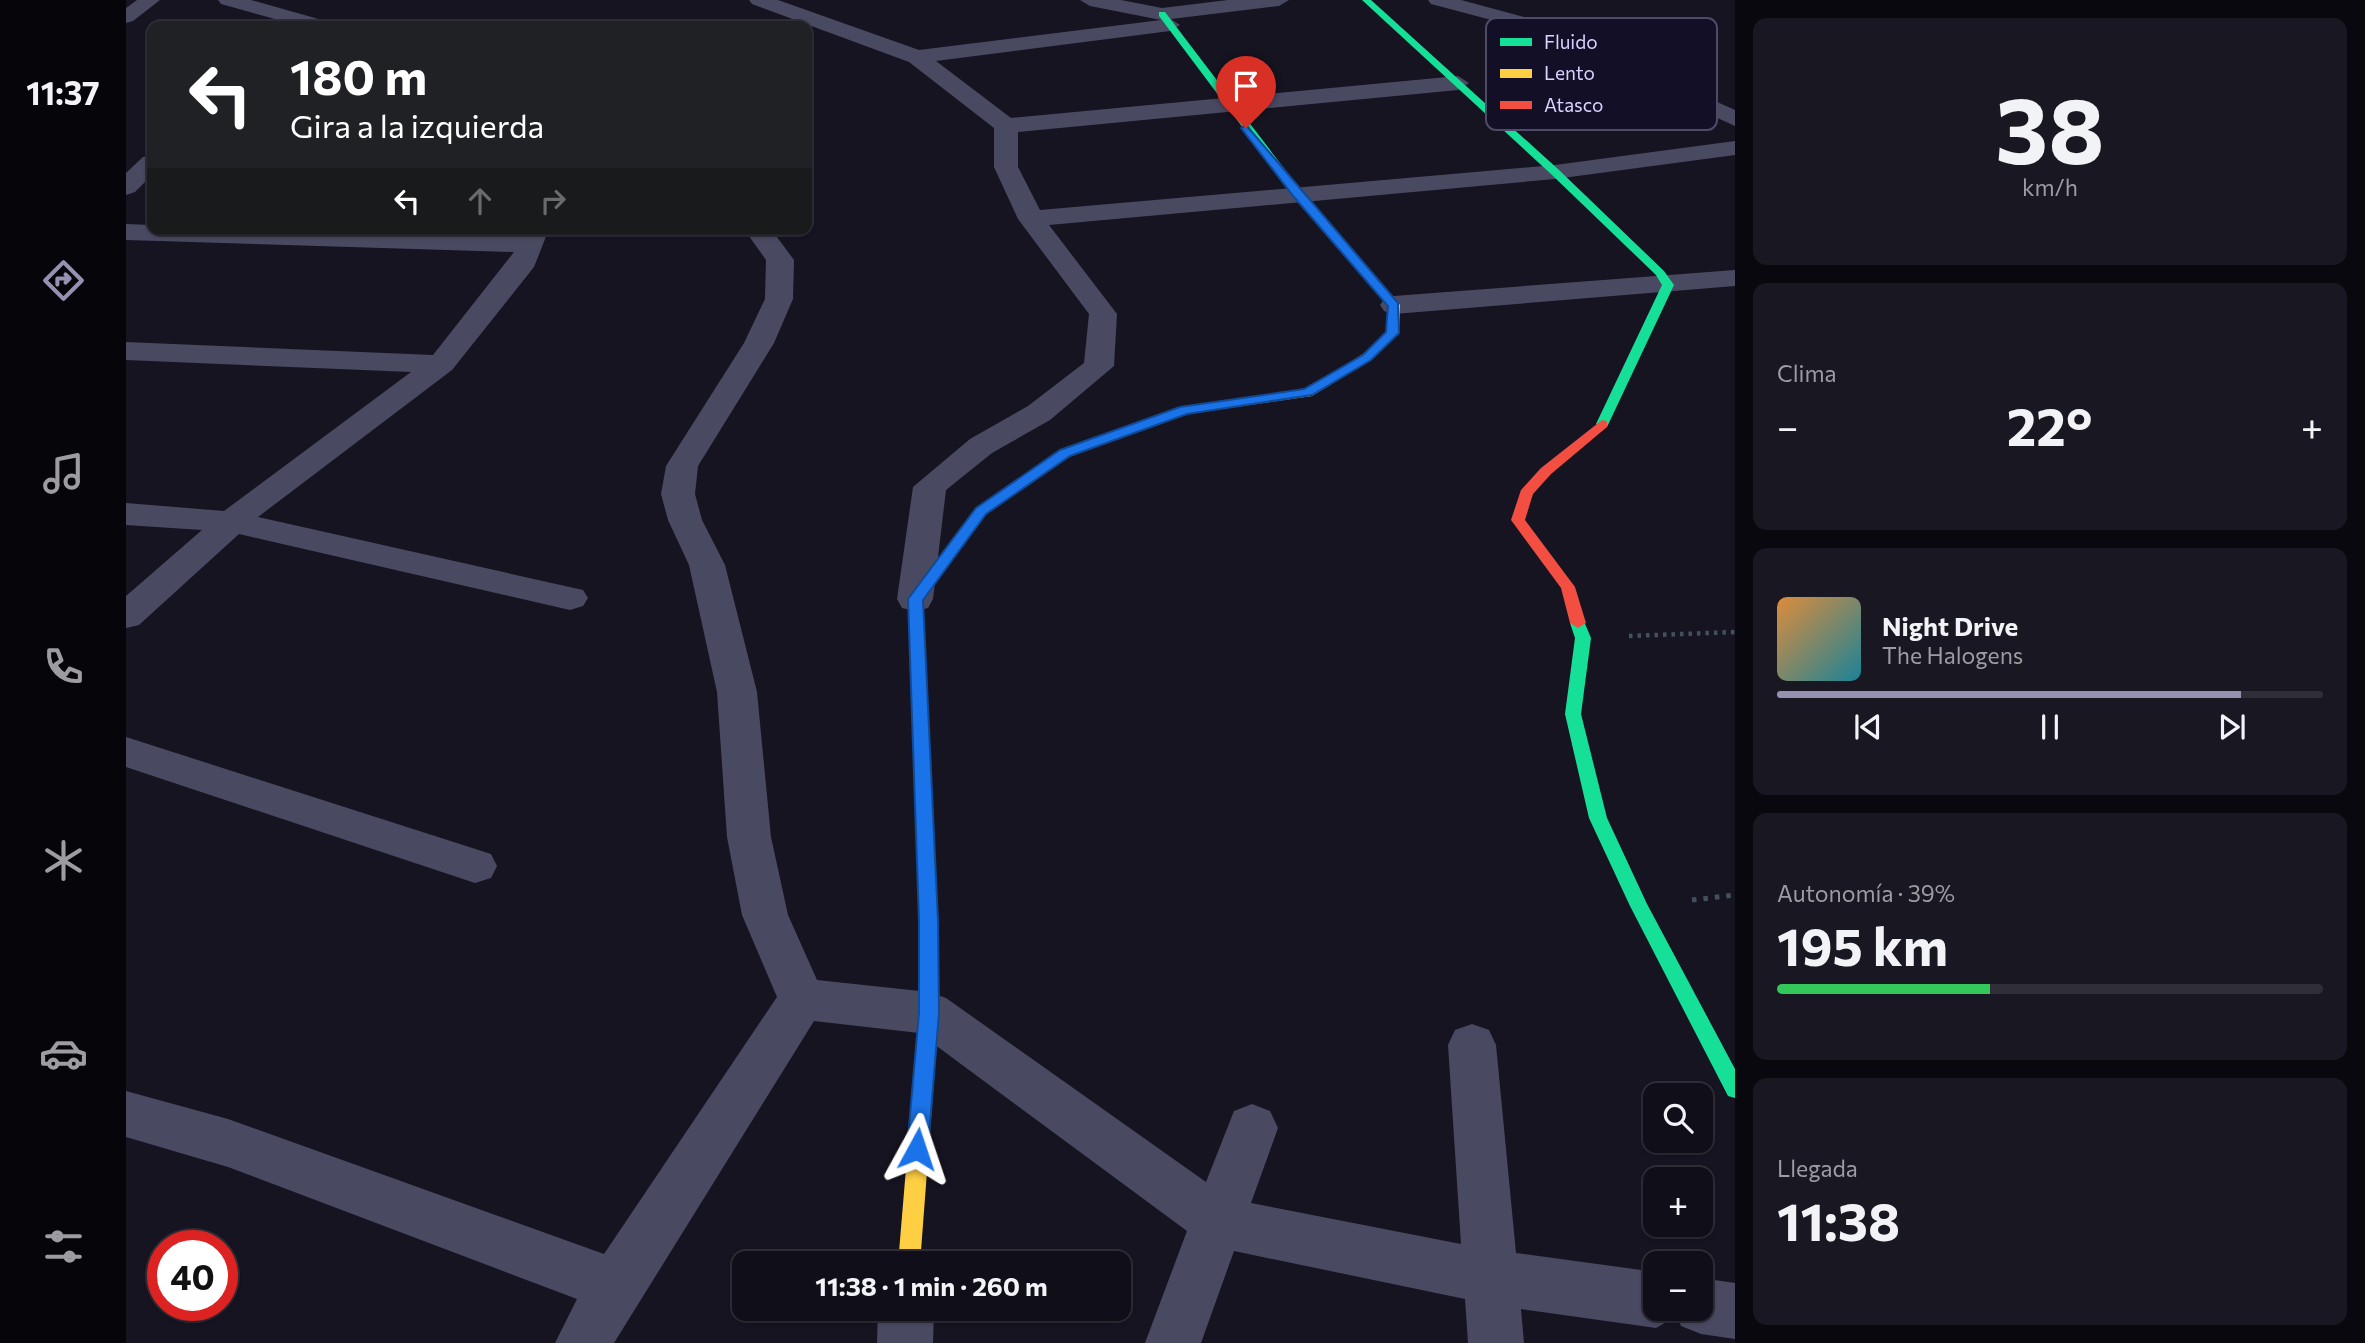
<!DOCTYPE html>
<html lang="es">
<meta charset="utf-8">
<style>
body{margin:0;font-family:Commissioner,sans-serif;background:#191822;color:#f1f3f6;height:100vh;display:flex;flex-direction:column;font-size:26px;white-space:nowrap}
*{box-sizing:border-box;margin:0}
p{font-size:23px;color:#9c9ca2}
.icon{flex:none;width:38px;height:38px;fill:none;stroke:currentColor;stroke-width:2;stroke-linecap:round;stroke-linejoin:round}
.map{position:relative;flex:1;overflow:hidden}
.panel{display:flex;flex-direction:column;gap:18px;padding:18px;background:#09080e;width:630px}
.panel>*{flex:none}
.hud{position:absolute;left:21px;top:21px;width:665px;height:214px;border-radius:14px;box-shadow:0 2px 5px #0004,0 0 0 2px #302f38;background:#202124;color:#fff;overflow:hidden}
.buttons{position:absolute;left:1517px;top:1083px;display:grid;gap:14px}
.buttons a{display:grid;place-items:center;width:70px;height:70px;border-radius:14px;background:#100f19;box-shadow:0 2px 5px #0004,0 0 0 2px #302f38;font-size:35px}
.speed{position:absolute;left:21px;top:1230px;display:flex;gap:14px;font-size:35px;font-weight:700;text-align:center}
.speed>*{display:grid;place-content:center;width:91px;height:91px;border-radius:50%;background:#100f19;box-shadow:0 2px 5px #0004,0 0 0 2px #302f38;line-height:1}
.speed .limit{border:10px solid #d22;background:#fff;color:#111}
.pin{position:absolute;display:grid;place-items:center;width:60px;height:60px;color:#fff;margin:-72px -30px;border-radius:50% 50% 50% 0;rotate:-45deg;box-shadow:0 0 7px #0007}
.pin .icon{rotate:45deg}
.me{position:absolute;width:77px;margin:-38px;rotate:5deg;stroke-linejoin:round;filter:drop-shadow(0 0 5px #0008)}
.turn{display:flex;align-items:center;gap:24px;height:147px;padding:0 28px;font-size:32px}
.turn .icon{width:91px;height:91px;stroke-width:2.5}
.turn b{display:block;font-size:49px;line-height:60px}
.lanes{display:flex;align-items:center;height:66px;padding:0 28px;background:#0003;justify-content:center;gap:35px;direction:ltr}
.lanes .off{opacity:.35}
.big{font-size:52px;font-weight:700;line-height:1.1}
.panel .widget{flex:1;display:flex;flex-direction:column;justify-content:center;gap:10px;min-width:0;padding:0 24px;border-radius:14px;background:#191822}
.panel .dial{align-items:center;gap:0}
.dial b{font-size:91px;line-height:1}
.song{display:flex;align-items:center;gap:21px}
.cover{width:84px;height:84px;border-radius:10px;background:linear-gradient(135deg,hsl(30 70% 55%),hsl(190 70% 35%))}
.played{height:7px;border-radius:4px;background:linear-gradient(90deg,#9591b1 85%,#302f38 85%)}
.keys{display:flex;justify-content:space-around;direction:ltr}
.heat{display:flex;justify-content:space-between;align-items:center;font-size:38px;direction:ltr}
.charge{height:10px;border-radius:5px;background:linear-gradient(90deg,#34c759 39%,#302f38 0)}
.trip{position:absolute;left:606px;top:1251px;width:399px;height:70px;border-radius:14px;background:#100f19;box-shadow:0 2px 5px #0004,0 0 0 2px #302f38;font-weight:700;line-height:70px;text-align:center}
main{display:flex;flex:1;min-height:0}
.menu{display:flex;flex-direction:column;width:126px;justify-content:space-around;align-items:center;background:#06060a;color:#9c9ca2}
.menu .icon{width:49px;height:49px}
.menu .on{color:#9591b1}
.menu b{font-size:32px;color:#f1f3f6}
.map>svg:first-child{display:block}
</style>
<main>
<nav class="menu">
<b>11:37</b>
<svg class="icon on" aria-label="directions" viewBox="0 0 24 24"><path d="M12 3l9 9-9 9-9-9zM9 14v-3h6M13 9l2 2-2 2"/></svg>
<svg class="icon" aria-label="music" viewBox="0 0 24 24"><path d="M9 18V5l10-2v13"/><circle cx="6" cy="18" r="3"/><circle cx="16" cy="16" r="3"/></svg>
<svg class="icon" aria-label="phone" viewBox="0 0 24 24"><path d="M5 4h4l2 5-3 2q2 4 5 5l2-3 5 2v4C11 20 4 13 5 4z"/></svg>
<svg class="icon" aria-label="climate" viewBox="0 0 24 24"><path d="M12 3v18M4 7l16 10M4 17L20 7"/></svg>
<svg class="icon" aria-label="car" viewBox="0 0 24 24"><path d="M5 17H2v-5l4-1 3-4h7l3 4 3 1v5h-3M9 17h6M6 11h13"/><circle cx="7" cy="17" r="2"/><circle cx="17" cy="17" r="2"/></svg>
<svg class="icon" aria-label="filters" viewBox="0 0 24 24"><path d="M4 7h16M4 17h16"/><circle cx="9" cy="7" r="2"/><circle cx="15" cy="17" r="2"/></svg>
</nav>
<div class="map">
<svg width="1609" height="1343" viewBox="0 0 1609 1343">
<rect width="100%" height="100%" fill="#161421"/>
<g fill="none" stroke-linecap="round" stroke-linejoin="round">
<path stroke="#44505f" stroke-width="4.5" stroke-dasharray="3.5 5" stroke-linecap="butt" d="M1503,636L1609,632"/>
<path stroke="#44505f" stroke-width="5" stroke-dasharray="4.5 7" stroke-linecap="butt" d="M1566,900L1609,895"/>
<path fill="#4a4962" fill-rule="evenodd" d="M11,0H34L7,21L0,23V8Z
M92,0H125L203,22L206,26H174L95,4Z
M623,0H652L793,50L1035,20L964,6L954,0H995L1036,8L1102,0H1163L1153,6L1045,19L1054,25L1044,31L810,61L885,118L1332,76L1343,83L1332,90L892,132V167L914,210L1429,165L1609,141V155L1429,179L923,225L991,314L988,366L924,420L866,453L820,490L807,599L802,608L789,611L776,608L771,599L787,487L844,439L902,406L958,363L963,314L892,219L868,167V128L783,62L626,4Z
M1302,0H1335L1406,19L1609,110V126L1392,27L1305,4Z
M26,155V175L9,192L0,195V173L17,157Z
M0,224L26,225V229H162L394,237L397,229H423L408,267L326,370L132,517L457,590L462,598L457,606L444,610L113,534L13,625L0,628V596L76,530L0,525V503L98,511L285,372L0,360V342L307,355L388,252L0,240Z
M618,229H645L668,260L667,299L648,343L572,466L569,494L576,520L599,565L631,692L645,837L662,915L691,980L803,992L820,998L1080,1182L1108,1111L1126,1104L1144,1111L1152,1128L1125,1203L1335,1244L1322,1045L1329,1030L1346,1024L1363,1030L1370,1045L1390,1253L1530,1272V1309H1575V1278L1609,1283V1339L1575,1334L1555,1326L1551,1316L1530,1328L1395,1309L1398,1343H1342L1339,1299L1108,1251L1075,1343H1019L1061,1231L793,1033L688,1021L488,1343H429L451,1299L102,1167L0,1137V1091L102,1119L478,1254L651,997L616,915L601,837L591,692L563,565L542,520L535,494L540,466L618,343L639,299L640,260Z
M1609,270V286L1268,314L1258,311L1254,305L1258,299L1268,296Z
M0,737L365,854L371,866L365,878L349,883L0,767Z
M752,1309H808L807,1343H751Z"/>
<path fill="#16e098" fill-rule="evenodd" d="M1236,0H1245L1433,170L1538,271L1548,285L1481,427L1476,428L1470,424L1536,285L1530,275L1425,174Z
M1033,12H1039L1176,192L1256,284V288H1248L1168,196L1033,16Z
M1452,618L1457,619L1465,638L1455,714L1481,818L1521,904L1609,1069V1098L1602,1096L1504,906L1463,818L1439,714L1449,638L1444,623Z"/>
<path fill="#ffcf43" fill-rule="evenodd" d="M1252,283L1256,284L1274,305L1273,333L1245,360L1186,396L1060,414L944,456L860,514L855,521H845L843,518L850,508L934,450L1058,406L1179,390L1237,354L1261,332L1262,305L1246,286Z
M803,925L810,928L812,933L813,1013L794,1264H772L793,1013L794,933L796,928Z"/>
<path fill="#f24e42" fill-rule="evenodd" d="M1476,420L1481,421V427L1425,474L1407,494L1399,520L1449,587L1460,623L1452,628L1444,623L1435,588L1385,520L1395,490L1415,468Z
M850,514L857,518L796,600L812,933L810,938L803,941L796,938L794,933L782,599L845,515Z"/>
</g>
<path fill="#1a73e8" stroke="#114b97" stroke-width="2" d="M1120,125L1272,303L1273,333L1245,360L1186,395L1061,414L944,456L860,514L797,600L812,921L813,1013L802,1149L799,1156L791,1158L784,1156L781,1149L793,1013V921L782,599L850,508L934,450L1054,407L1178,389L1237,355L1260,332L1262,306L1168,197L1115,128Z"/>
<rect x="1360" y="18" width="231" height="112" rx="10" fill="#130f26" stroke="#4e4a67" stroke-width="2"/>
<rect x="1374" y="38" width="32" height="8" fill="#16e098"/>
<rect x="1374" y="69" width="32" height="9" fill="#ffcf43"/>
<rect x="1374" y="101" width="32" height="8" fill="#f24e42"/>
<g font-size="19" fill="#d9d4ff">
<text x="1418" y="49">Fluido</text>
<text x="1418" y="80">Lento</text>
<text x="1418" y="112">Atasco</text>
</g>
</svg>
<div class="buttons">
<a><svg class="icon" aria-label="search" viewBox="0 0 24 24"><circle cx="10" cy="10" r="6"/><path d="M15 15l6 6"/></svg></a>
<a>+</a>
<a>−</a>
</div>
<div class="speed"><div class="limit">40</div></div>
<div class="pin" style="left:1120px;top:128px;background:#d93025"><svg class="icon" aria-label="arrive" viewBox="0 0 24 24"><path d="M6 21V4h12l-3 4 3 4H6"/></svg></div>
<svg class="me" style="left:791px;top:1149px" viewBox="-20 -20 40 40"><path d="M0-17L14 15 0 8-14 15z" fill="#1a73e8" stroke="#fff" stroke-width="4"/></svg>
<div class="trip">11:38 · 1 min · 260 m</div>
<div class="hud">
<div class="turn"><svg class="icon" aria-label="left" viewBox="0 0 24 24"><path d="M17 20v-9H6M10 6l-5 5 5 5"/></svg><div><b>180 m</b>Gira a la izquierda</div></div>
<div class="lanes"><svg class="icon" aria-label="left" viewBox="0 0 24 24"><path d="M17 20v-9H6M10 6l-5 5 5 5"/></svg><svg class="icon off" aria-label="ahead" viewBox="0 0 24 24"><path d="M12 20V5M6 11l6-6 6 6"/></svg><svg class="icon off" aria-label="right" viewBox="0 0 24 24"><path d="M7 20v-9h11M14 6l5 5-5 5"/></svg></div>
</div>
</div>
<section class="panel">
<div class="widget dial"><b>38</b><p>km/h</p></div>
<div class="widget"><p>Clima</p>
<div class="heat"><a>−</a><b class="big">22°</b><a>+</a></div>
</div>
<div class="widget">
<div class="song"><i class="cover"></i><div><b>Night Drive</b><p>The Halogens</p></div></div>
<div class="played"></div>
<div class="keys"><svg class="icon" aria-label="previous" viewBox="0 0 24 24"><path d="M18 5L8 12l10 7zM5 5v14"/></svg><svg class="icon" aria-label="pause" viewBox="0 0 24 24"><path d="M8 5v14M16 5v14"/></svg><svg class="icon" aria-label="next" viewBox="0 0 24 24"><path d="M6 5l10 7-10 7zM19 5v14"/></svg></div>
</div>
<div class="widget"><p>Autonomía · 39%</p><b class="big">195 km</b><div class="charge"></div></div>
<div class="widget"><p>Llegada</p><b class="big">11:38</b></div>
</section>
</main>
